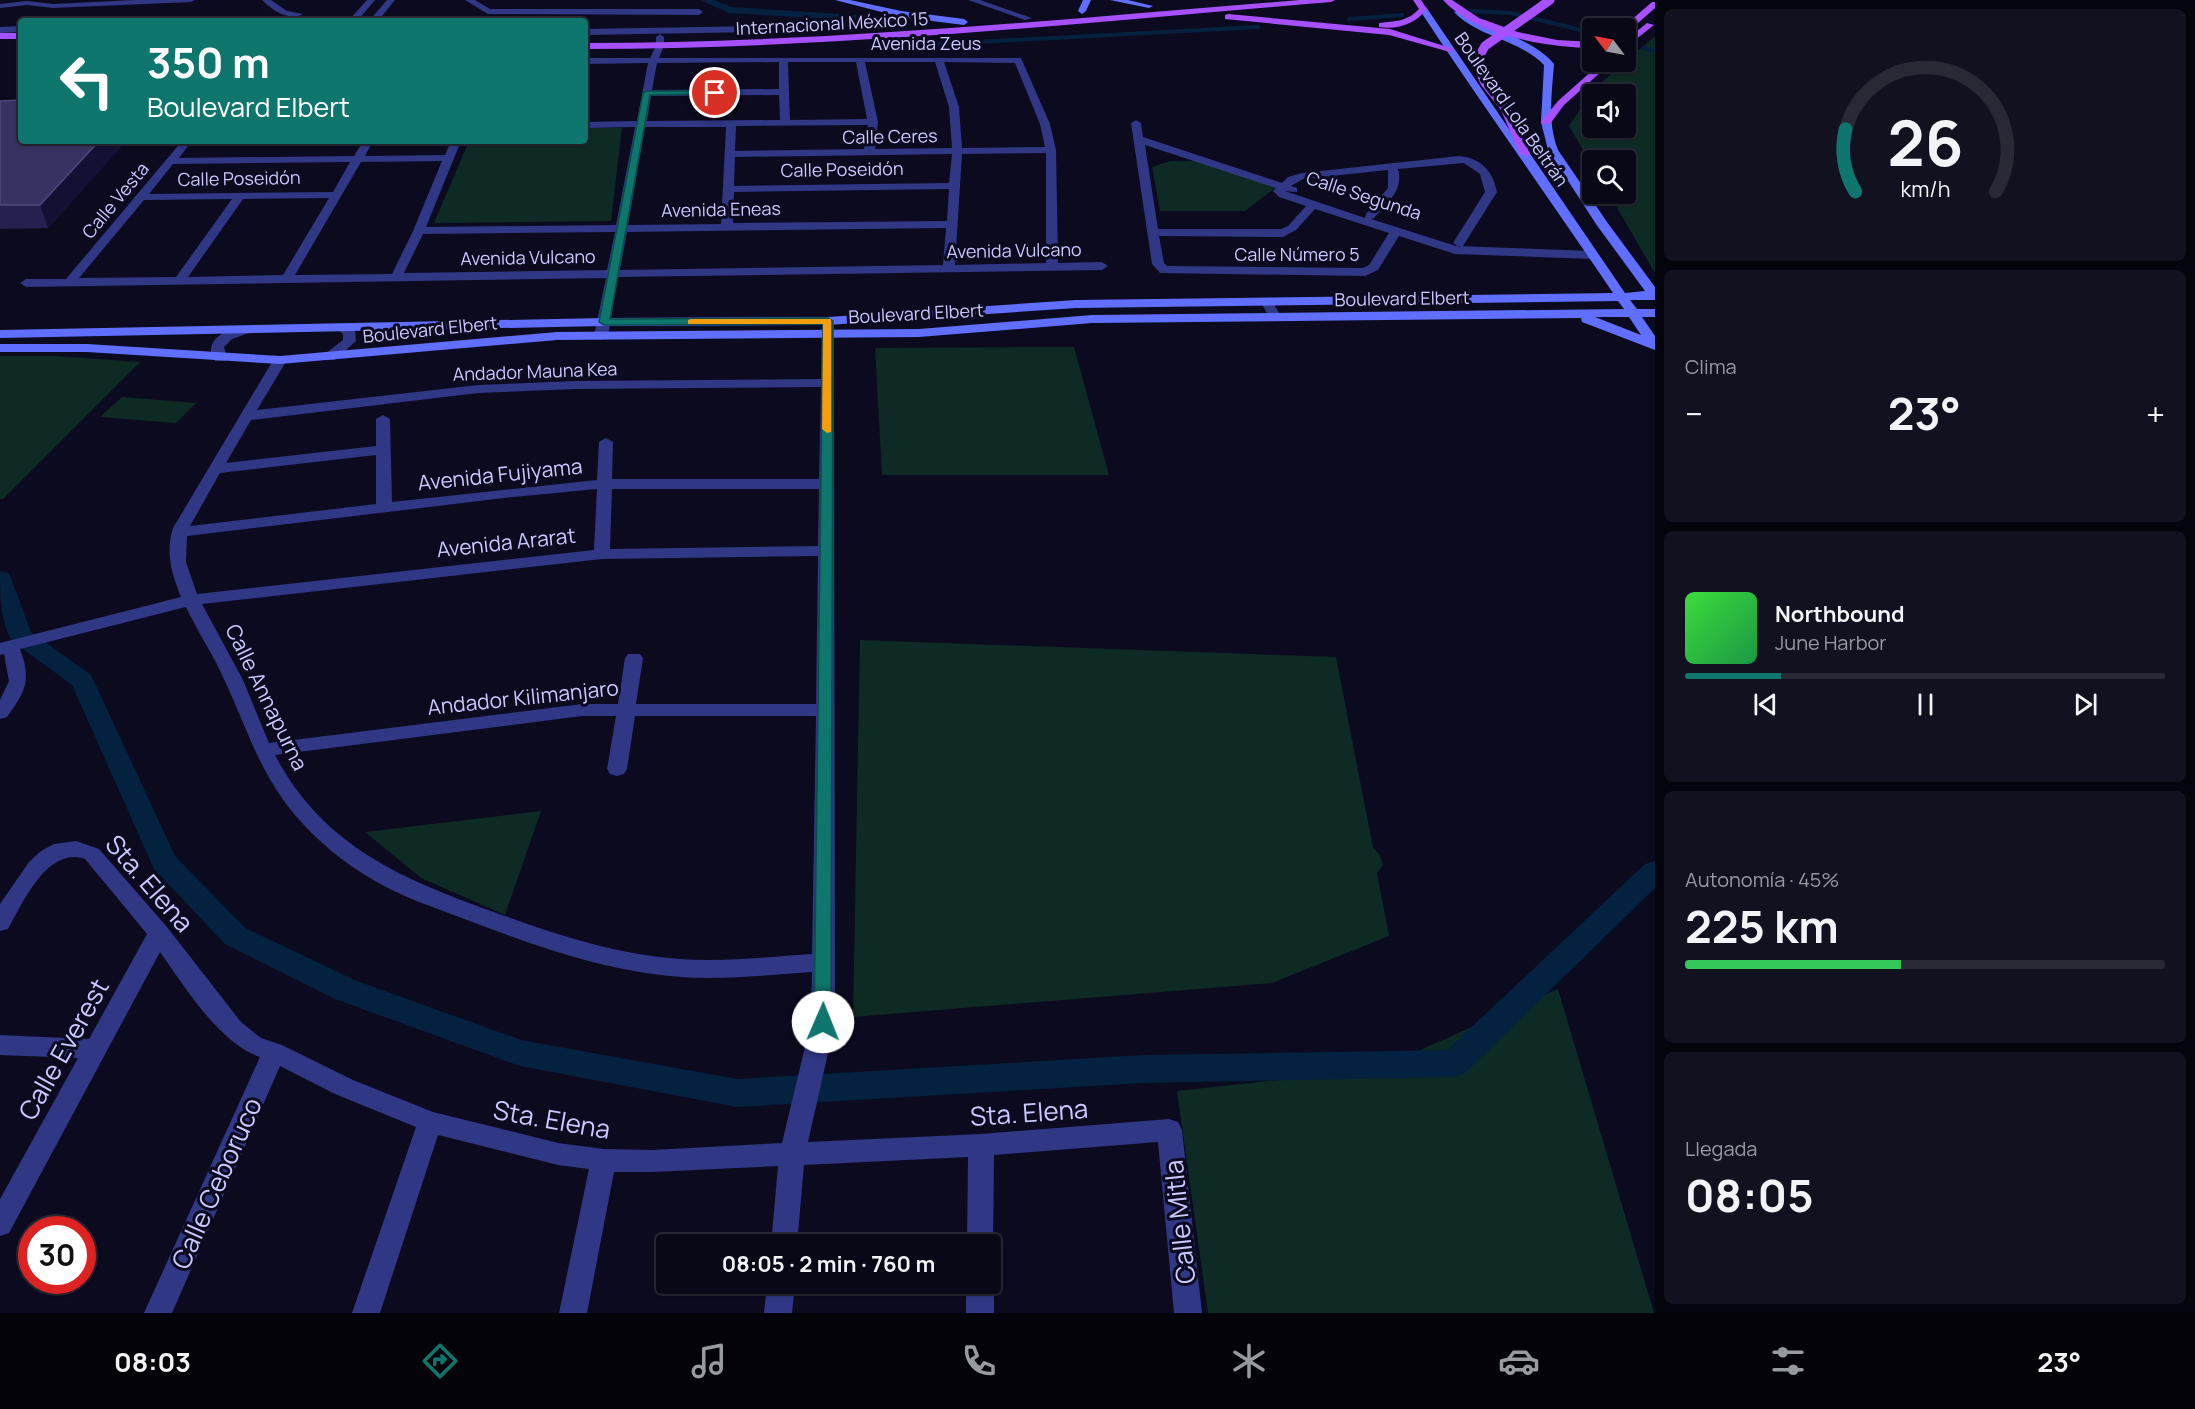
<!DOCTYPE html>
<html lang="es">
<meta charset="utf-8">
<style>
body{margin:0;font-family:Manrope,sans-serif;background:#111120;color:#f1f3f6;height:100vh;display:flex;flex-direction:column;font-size:22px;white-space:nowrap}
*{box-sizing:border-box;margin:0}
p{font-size:20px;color:#989aa1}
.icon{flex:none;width:33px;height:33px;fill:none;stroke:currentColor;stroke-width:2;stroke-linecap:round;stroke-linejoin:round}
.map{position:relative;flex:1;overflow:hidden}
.details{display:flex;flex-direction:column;gap:9px;padding:9px;background:#04040d;width:540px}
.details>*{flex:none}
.guide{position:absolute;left:18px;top:18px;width:570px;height:126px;border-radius:6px;box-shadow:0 2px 4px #0004,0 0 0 2px #292936;background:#0f766e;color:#fff;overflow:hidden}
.needle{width:39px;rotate:302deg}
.controls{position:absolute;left:1582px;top:18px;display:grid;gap:12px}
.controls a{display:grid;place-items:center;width:54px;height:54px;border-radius:6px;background:#080817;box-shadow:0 2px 4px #0004,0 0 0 2px #292936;font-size:30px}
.speed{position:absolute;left:18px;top:1216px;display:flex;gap:12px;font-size:30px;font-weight:700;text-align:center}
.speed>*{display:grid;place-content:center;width:78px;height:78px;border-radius:50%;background:#080817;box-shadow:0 2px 4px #0004,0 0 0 2px #292936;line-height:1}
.speed .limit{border:9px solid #d22;background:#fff;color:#111}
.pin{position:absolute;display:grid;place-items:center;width:51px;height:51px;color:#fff;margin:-26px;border:3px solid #fff;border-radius:50%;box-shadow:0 2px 6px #0007}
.me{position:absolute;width:66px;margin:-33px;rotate:1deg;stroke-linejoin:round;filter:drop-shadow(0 0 4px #0008)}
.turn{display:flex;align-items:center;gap:21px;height:126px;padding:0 30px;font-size:27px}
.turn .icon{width:78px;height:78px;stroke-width:2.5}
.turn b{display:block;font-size:42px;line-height:51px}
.big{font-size:45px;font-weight:700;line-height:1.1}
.details .widget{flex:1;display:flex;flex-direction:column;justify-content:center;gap:9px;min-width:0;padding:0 21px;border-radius:9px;background:#111120}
.details .dial{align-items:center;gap:0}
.dial svg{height:156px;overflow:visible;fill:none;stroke:#292936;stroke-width:7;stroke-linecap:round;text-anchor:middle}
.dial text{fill:#f1f3f6;stroke:none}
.song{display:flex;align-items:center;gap:18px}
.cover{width:72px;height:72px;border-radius:9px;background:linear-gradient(135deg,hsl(120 70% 55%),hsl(140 70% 35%))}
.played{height:6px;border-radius:3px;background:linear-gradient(90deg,#0f766e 20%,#292936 20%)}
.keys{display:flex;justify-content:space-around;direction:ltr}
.heat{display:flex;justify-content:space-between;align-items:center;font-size:33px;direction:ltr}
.charge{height:9px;border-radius:4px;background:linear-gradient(90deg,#34c759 45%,#292936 0)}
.trip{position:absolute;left:656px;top:1234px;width:345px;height:60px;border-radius:6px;background:#080817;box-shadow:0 2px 4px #0004,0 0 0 2px #292936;font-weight:700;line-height:60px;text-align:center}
.tabs{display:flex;height:96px;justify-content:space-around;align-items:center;background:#030309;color:#989aa1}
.tabs .icon{width:42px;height:42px}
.tabs .on{color:#0f766e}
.tabs b{font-size:27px;color:#f1f3f6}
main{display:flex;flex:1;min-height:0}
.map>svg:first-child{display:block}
</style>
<main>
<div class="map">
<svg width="1655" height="1313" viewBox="0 0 1655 1313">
<rect width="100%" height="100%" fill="#0b0a1f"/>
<path fill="#0d2a25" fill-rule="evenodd" d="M1655,36V273L1609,194H1626V160H1593V167L1569,126L1594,89ZM1626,94V128H1593V94Z
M585,128H622L611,221L434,223L469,141H585Z
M1170,161H1195L1278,186L1245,211H1160L1152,167Z
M1074,347L1109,475H882L875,348Z
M0,356H56L140,362L3,499H0Z
M122,397L196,403L176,423L100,417Z
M860,640L1336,657L1373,848L1379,854L1383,865L1377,873L1389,936L1272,983L853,1017Z
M541,811L505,915L421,878L365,832Z
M1558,989L1654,1313H1208L1177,1091L1377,1069Z"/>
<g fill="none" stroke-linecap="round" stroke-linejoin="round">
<path stroke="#04213f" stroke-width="4" d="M1471,11L1511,13L1593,33
M1349,19L1402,15
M912,43L921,45L1258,27
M1644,48L1655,51"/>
<path fill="#04213f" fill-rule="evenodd" d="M700,0H714L731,7L889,17L903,26L897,29L886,23L729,13Z
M0,571L8,573L11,578L31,632L91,675L94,681L175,856L245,928L357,981L521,1040L737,1079L1143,1055L1447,1050L1645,864L1655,861V888L1465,1073L1454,1077L1143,1083L737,1107L520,1066L335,999L225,944L154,869L72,685L12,641C0,620 0,595 0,571Z"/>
<path fill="#303784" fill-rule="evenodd" d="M134,0H195L191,2L53,8L27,5L0,8V4L27,1L53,4Z
M262,0H271L287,11L303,14C289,22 272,10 262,0Z
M367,0H375L357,21H348Z
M387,0H395L378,21H369Z
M465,0H475L490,9H699L703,12L699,15L488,14Z
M968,0H980L1032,18L1025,20Z
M837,20L841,23L840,25L755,32L585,35V29L755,26Z
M21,26V32L0,33V27Z
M660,34L664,37V46L659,58H1021L1050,124L1056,150L1058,263L1102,262L1108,266L1102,270L618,277L608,336L601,340L594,336L606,278L26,287L20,283L26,279H66L182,141H192L179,158L354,156L363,141H373L365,156L445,155L451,141H461L426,227L616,225L635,127L585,128V122L637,121L648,63L585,64V58H650L656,46V37ZM779,62V89L652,90L657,63ZM788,62H856L867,119L790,120ZM865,62H935L949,107L952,148L875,149L878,122ZM944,62L1015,63L1040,124L1045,147L962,148L959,107ZM779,95L780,120L647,121L651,96ZM868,125L864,149L735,151L736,126ZM645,127H726L721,224L628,225ZM1046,153V263L955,265L962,154ZM952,154L949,183L734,186L735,157ZM442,161L413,231L392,274L295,275L361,162ZM350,162L333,192L149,194L173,164ZM949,189L947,221L733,223L734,192ZM329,198L283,275L188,277L243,199ZM232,199L176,277L79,278L144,200ZM946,228L943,265L620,270L627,232ZM615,232L607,270L404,273L423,234Z
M1136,120L1141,123L1143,137L1282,183L1288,177L1302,173L1459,156C1481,158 1493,171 1497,192L1463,246L1459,247L1453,243L1485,192L1480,174L1464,163L1398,169C1404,191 1387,203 1374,218L1371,219L1456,246L1592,251L1598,255L1592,259L1455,254L1399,236L1378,270L1365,276L1160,273L1152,264L1131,123ZM1145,145L1276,188L1273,191L1279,197L1306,206L1288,226L1281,229H1158ZM1388,170V188L1366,214L1365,218L1285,191L1297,192V188L1291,186L1303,179ZM1315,209L1389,233L1369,265L1363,268L1167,266L1164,263L1159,236L1283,237L1296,230Z
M1267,298L1271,299L1282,318L1281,321H1271L1261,302Z
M828,317L834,321L835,1022L808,1142L981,1134L1169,1119L1178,1122L1182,1130L1202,1313H1174L1158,1142L994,1155L993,1245L990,1253V1245H967L968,1157L804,1165L797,1245H771L778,1166L652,1172H614L587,1313H559L589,1169L558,1165L438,1135L380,1313H352L416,1127L335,1094L280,1066L172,1313H144L260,1057C220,1044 184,986 160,952L9,1233L0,1236V1199L78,1058L0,1055V1035L89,1039L147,934L85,859C47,846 23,903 8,929L0,931V904L29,862L41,851L54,844L76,841L99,849L167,927L241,1022L261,1038L282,1045L353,1080L433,1112L558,1143L604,1149L652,1150L782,1143L811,1022L812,972C768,975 724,980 681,977C607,972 535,946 467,920C436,908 404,898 375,881C345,864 317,841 295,815C259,772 247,728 224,679C213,654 197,631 186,607L20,649C32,681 25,692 7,717L0,719V700L9,681L4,654L0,655V643L181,597C172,575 165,552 173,528L275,357L280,356L287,360L257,410L478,385L576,381L821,379L822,321ZM821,387L819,479H612L613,442L606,438L599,442L597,480L392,502L390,419L383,415L376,419V446L226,463L251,420L478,393L576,389ZM376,455V504L190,526L220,473ZM597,489L594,550L197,594L186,562L187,536L513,497ZM612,489H819L818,546L610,549ZM818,556L816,704H636L643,658L640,654H628L625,658L618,704H582L269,743L243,680L202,604L602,559ZM582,716H616L607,769L610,774L617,776L624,774L627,769L635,716H816L812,954C768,957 724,962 680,959C621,955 563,937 508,917C412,883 325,851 275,755Z
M344,325L355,330L356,341L335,360H325L323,357L325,354L343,340V334L337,329Z
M244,326L249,327L251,330L249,333L232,339L224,347L227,358L225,361H215L211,352C210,335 230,330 244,326Z
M990,1275L994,1284V1313H966V1284H990Z
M767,1284H795L792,1313H764Z"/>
<path fill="#606fff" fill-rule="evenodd" d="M835,0H850L901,11L964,19L968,22L964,25L901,17Z
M1083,0H1091L1086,11L1082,14L1078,11Z
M1110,0H1128L1153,6L1149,8Z
M1423,7H1426L1511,132L1529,152L1625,293L1645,291L1596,224L1548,150L1541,122L1544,65C1519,39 1479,38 1454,12L1461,10C1490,32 1530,36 1554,64C1552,93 1547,122 1558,150L1607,222L1655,287V300H1630L1637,309H1655V317H1642L1655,336V350L1582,322L1581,318L1092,323L919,337L557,340L280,364L87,352H0V344H87L280,356L557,332L919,329L1092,315L1624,309L1618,301L1076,308L828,325L604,326L0,338V330L604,318L828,317L1076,300L1613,293C1549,198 1482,105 1419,9ZM1595,317H1629L1641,335Z"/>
<path fill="#a750ff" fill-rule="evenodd" d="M1300,0H1335L1331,2C1083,23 834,49 585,49V43C824,43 1062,19 1300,0Z
M1413,0H1421L1427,9C1415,24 1398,30 1379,27V23C1395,21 1407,22 1419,9Z
M1443,0H1452L1479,18L1518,32L1557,40L1593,42V48C1546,47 1476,36 1443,0Z
M1652,2H1655V8L1629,31L1622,28Z
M1228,14L1390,29L1454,49L1450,52L1389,35L1225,19V15Z
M1647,23L1654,25L1626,47V40Z
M0,33H21V39H0Z
M1602,62H1612L1564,105L1550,124H1542L1541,122L1558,101Z
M1505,105L1510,108L1530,154L1529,156L1520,154L1500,108Z"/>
<path stroke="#a750ff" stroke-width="9" d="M1505,108L1485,83L1476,62L1485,46L1550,0"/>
</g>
<path fill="#24214f" d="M0,101L21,141H126L48,228L0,229Z"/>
<path fill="#131034" d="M99,141H126L48,228L40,205Z"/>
<path fill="#363362" stroke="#4d4a7b" stroke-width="1.5" d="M21,100V141H99L40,205H0V101Z"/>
<path fill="#0f766e" stroke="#0a4d48" stroke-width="1.5" d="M715,91L717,94L650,95L610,319L828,318L833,321L831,1022L829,1027L823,1030L816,1027L814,1022L823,324L604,325L599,322L643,93L647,91Z"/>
<path fill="#f59e0b" d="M691,319H831V432L827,433L822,429L823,324H688V320Z"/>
<g text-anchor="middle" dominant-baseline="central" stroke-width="6" stroke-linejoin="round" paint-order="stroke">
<g font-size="18" fill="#c9c9ff" stroke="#0b0a1f">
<text transform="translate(832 23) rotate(-3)">Internacional México 15</text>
<text x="926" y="43">Avenida Zeus</text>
<text transform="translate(1512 109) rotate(55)">Boulevard Lola Beltrán</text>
<text transform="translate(890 136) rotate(-1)">Calle Ceres</text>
<text transform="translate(842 169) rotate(-1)">Calle Poseidón</text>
<text transform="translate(239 178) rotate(-1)">Calle Poseidón</text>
<text transform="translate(1364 195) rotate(18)">Calle Segunda</text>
<text transform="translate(115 200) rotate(-50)">Calle Vesta</text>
<text transform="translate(721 209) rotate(-1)">Avenida Eneas</text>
<text transform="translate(1014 250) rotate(-1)">Avenida Vulcano</text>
<text x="1297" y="254">Calle Número 5</text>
<text transform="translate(528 257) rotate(-1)">Avenida Vulcano</text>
<text transform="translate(1402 298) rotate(-1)">Boulevard Elbert</text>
<text transform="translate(916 313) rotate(-3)">Boulevard Elbert</text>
<text transform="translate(430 329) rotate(-6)">Boulevard Elbert</text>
<text transform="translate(535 371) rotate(-2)">Andador Mauna Kea</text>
</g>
<g font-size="21" fill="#c9c9ff" stroke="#0b0a1f">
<text transform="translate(500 474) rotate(-6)">Avenida Fujiyama</text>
<text transform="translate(506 542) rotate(-6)">Avenida Ararat</text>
<text transform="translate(267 697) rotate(64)">Calle Annapurna</text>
<text transform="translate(523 697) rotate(-6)">Andador Kilimanjaro</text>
</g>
<g font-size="26" fill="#c9c9ff" stroke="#0b0a1f">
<text transform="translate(150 883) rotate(49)">Sta. Elena</text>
<text transform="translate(63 1049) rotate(-61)">Calle Everest</text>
<text transform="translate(1029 1112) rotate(-4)">Sta. Elena</text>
<text transform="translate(552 1119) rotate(10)">Sta. Elena</text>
<text transform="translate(216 1183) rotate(-66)">Calle Ceboruco</text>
<text transform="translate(1179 1222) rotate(-96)">Calle Mitla</text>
</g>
</g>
</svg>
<div class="controls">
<a><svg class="needle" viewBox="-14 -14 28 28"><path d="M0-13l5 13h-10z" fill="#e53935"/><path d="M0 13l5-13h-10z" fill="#989aa1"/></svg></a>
<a><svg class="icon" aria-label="sound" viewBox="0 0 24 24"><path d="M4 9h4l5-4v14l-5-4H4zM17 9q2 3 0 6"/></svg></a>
<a><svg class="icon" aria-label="search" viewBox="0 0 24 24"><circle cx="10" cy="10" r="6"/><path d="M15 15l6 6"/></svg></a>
</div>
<div class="speed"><div class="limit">30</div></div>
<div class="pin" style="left:715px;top:93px;background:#d93025"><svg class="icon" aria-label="arrive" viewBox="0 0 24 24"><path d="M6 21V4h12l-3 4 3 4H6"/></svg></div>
<svg class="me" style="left:823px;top:1022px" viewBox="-20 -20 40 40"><circle r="19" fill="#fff"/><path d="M0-13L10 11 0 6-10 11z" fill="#0f766e"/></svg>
<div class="trip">08:05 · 2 min · 760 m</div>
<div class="guide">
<div class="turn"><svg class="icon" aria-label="left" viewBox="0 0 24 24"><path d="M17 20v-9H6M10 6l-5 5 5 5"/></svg><div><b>350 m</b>Boulevard Elbert</div></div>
</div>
</div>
<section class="details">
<div class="widget dial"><svg viewBox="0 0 100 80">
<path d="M14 69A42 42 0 1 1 86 69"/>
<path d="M14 69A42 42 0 0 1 9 37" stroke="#0f766e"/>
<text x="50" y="56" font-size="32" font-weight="700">26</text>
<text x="50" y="72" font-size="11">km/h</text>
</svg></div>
<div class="widget"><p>Clima</p>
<div class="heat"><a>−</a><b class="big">23°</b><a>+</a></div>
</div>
<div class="widget">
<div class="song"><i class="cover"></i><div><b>Northbound</b><p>June Harbor</p></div></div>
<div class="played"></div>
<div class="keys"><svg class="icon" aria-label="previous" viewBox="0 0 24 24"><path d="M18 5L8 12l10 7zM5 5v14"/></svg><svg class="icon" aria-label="pause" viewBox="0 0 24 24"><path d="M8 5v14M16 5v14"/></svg><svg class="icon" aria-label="next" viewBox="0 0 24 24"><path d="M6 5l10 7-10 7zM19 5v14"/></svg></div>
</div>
<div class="widget"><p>Autonomía · 45%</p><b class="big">225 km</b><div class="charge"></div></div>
<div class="widget"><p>Llegada</p><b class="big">08:05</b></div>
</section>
</main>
<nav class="tabs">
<b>08:03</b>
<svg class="icon on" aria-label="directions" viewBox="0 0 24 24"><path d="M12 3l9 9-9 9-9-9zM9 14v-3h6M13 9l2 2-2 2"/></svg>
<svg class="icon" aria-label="music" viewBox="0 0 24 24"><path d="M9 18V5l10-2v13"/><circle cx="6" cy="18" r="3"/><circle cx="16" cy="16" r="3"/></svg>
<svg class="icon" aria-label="phone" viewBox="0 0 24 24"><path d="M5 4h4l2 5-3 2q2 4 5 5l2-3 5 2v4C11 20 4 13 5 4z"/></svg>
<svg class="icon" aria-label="climate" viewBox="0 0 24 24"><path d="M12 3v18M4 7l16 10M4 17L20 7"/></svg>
<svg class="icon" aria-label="car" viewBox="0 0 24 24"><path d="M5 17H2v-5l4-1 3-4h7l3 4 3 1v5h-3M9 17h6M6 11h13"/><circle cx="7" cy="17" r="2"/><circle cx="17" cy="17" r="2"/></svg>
<svg class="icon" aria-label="filters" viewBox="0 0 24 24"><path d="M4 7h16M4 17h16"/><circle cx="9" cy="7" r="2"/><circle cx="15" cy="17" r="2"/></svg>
<b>23°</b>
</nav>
